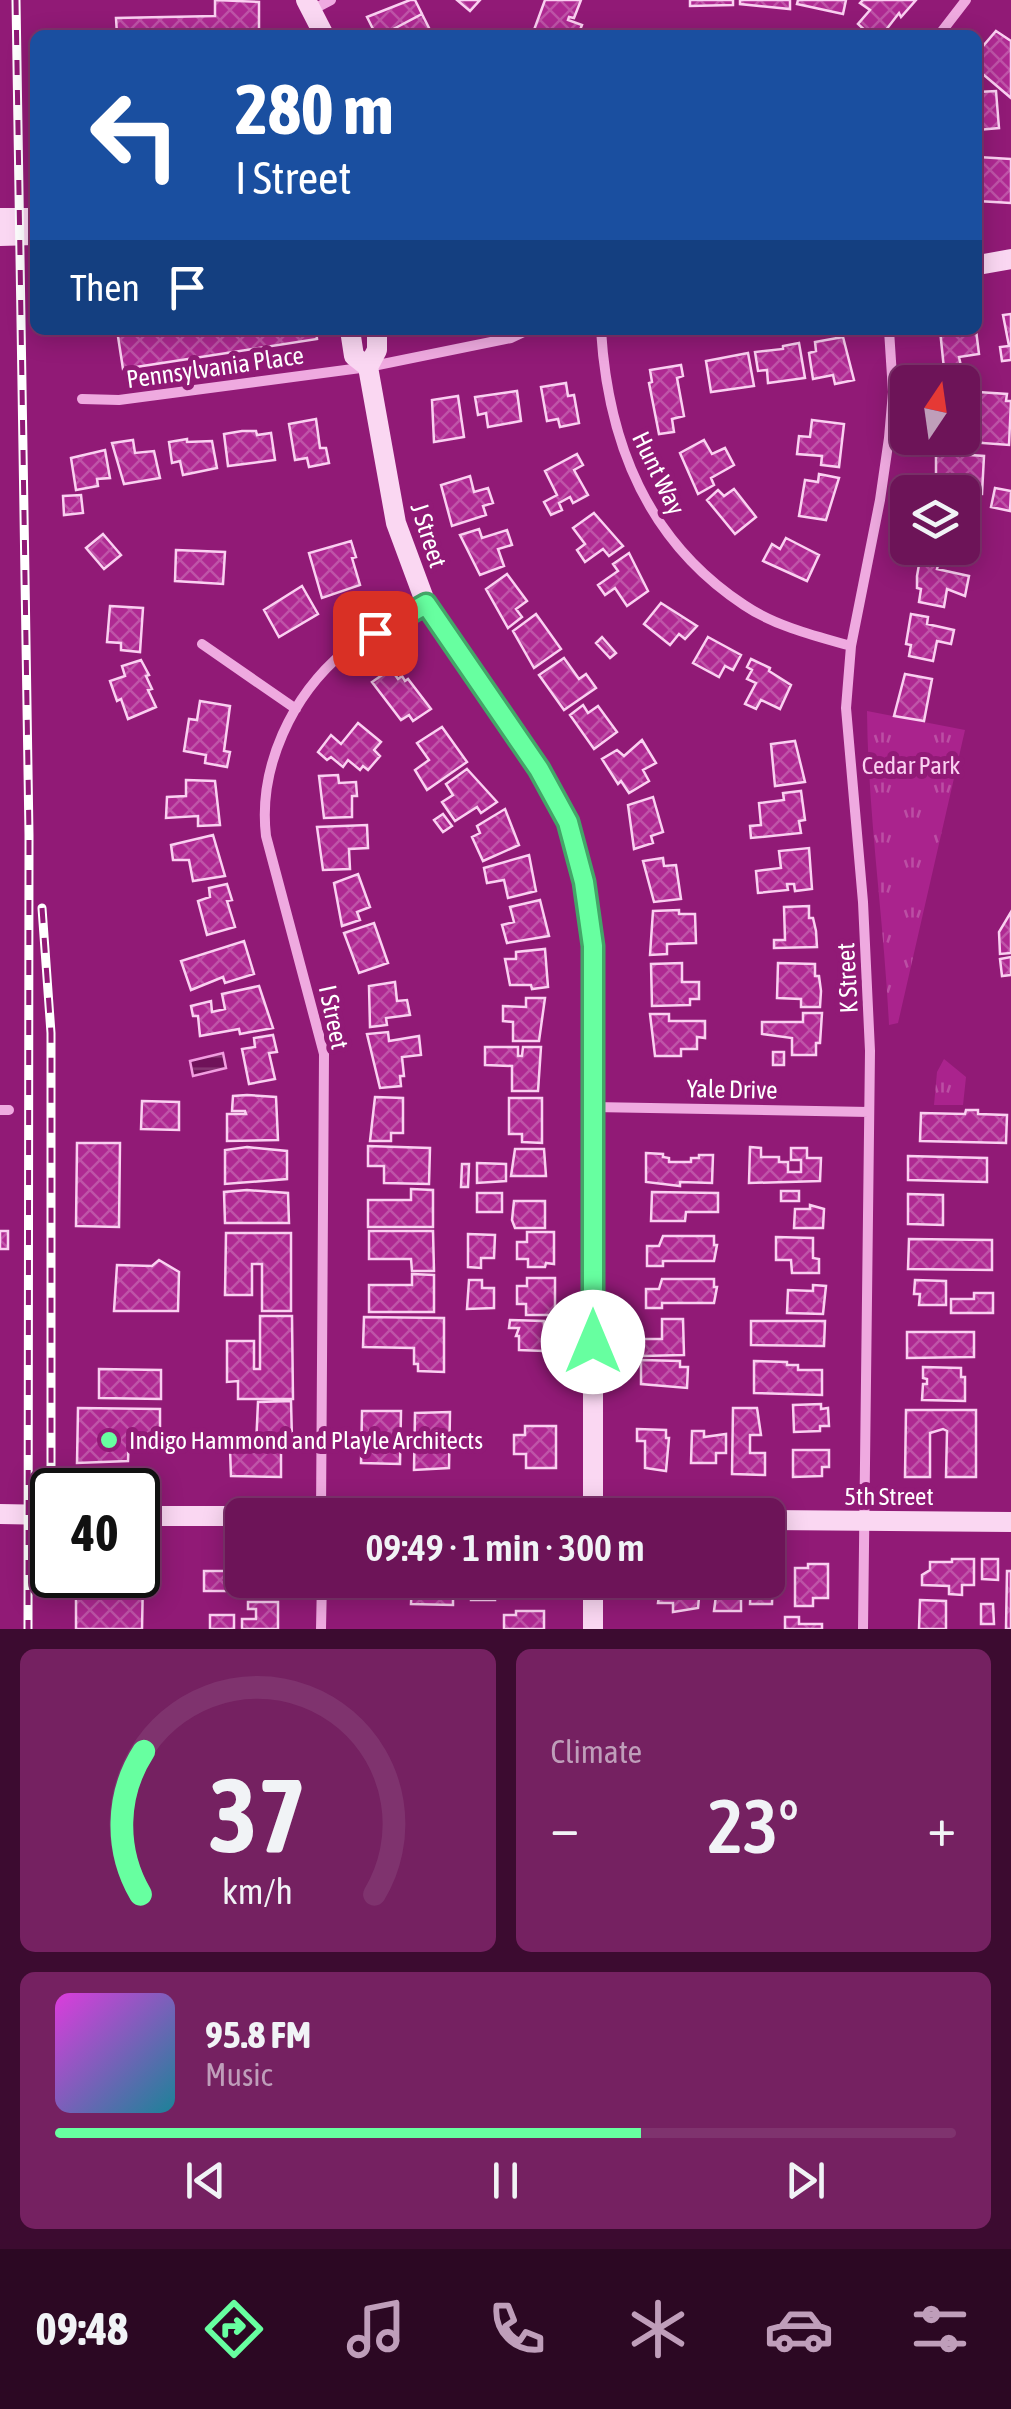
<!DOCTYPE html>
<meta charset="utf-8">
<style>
body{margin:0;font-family:"Asap Condensed",sans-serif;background:#752161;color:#f1f3f6;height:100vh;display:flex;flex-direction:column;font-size:38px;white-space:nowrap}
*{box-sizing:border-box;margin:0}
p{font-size:32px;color:#bf9eba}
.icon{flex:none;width:55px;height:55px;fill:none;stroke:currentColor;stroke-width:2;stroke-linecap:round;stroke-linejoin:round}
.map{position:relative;height:1629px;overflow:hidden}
.sheet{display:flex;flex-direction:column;gap:20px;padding:20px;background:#3c0b30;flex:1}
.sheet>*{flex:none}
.hud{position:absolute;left:30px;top:30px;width:952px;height:305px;border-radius:15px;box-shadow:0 5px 25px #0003,0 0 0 2px #7f336e;background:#1a4fa0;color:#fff;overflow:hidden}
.needle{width:65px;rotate:13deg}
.tools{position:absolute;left:890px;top:365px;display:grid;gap:20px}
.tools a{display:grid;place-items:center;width:90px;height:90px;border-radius:15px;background:#6d1458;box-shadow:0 5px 25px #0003,0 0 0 2px #7f336e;font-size:50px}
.speed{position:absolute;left:30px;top:1468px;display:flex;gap:20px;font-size:50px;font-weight:700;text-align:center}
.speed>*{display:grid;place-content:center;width:130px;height:130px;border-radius:50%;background:#6d1458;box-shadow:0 5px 25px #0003,0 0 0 2px #7f336e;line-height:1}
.speed .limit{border:5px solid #111;border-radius:15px;background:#fff;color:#111}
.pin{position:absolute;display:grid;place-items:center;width:85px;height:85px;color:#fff;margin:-42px;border-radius:20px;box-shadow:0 5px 15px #0006}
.me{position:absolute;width:110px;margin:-55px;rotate:0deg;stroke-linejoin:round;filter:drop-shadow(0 0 8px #0008)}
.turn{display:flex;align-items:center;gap:35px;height:210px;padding:0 40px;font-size:45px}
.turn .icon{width:130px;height:130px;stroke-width:2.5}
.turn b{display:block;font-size:70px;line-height:85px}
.then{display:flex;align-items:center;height:95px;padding:0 40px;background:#0003;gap:20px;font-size:38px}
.big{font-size:75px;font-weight:600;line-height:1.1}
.sheet .widget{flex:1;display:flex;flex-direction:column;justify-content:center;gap:15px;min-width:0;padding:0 35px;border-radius:15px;background:#752161}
.sheet .dial{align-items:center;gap:0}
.dial svg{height:260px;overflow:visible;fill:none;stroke:#7f336e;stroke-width:7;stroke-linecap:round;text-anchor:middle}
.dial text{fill:#f1f3f6;stroke:none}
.song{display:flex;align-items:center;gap:30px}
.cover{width:120px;height:120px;border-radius:15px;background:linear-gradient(135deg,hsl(300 70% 55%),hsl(190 70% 35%))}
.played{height:10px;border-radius:5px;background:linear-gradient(90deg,#67ffa0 65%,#7f336e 65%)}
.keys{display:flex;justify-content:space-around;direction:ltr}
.heat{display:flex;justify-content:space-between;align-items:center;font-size:55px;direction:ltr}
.sheet .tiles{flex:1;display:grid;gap:20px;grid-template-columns:1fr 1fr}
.widget:last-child{grid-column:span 2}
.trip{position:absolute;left:225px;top:1498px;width:560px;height:100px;border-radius:15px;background:#6d1458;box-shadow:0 5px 25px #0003,0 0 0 2px #7f336e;font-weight:600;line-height:100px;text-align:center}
.dock{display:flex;height:160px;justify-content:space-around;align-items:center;background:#2c0823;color:#bf9eba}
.dock .icon{width:70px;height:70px}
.dock .active{color:#67ffa0}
.dock b{font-size:45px;color:#f1f3f6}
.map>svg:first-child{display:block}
</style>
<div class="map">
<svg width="1011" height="1629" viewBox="0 0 1011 1629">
<defs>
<pattern id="park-tufts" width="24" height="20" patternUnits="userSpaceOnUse" patternTransform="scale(2.5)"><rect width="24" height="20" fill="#aa238d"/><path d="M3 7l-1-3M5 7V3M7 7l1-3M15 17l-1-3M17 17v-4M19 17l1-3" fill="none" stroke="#bb4fa4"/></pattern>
<pattern id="water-rules" width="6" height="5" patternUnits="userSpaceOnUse" patternTransform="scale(2.5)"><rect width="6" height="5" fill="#6f1259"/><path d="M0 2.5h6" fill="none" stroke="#853672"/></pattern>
<pattern id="building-cross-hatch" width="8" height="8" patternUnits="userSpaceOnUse" patternTransform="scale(2.5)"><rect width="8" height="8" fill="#af2992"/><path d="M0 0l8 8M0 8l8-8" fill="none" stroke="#bf54a8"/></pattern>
</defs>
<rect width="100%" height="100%" fill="#911a76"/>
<path fill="url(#park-tufts)" d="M867,711L965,730L898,1023L889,1025C884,920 868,816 867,711Z
M944,1059L966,1077L963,1105H934L937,1072Z"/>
<path fill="url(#water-rules)" stroke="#f19de0" stroke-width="2.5" d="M223,1053L226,1068L193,1076L190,1061Z"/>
<path fill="url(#building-cross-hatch)" stroke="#fad0f1" stroke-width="2.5" d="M215,0L259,2V35H117L116,18L215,16Z
M410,0H415L422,14L382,35H376L367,17Z
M457,0H480L470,11Z
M545,0H581L574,18L569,17L568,20L582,25L578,35H548L534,30Z
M690,0H733V5L690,6Z
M740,0H790V9L740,4Z
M798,0H846L843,14L797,4Z
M863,0H916L901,17L899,13L882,35H870L858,24L870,10L860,3Z
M422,14L429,28L417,35H382Z
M996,31L1011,41V98L978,70V52Z
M996,91L999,128L978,130V92Z
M978,157L1011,159V203L978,201Z
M1011,314V360L1002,361L1000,347L1009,346L1003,315Z
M117,330H316L317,339L123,369Z
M940,330H976L979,354L959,357L961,366L944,369Z
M843,337L854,380L835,384L833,375L813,379L809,353L816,351L815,342Z
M799,343L805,378L768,383L767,370L758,371L755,352L783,349V346Z
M748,353L754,386L711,392L706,361Z
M681,365L683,376L677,378L684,416L672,419L674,432L659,434L649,383L652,382L650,370Z
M566,383L568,396L574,395L579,423L560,427L558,419L547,421L541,387Z
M517,391L521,421L488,427L486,413L478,415L475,397Z
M978,392L1007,394L1006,401H1011L1009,445L943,440V438H962V398H966V394Z
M458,396L464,437L434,442L432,400Z
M316,419L320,448H326L329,463L309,467L307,458L295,460L289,424Z
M812,420L844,424L839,467L821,465L822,456L797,454L799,436L810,437Z
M242,431H256L257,435L271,433L275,460L228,466L224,434Z
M187,439V442L212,441L217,468L183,475L180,461L172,463L169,442Z
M133,440L135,453L154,451L160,478L124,484L112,443Z
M704,440L712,454L725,448L734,465L711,478L714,485L698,494L680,453Z
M936,447L956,449V454L984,456L982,494L929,491L930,478L936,479Z
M105,450L110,478L97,479L98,486L76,490L71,458Z
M577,454L583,465L574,470L588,495L573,503L570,497L559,503L562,510L551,515L544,502L557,495L545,471Z
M819,474L839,478L826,520L799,516L805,480L818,482Z
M470,476L474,492L488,488L493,503L483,506L486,515L452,526L441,485Z
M995,488L1011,491L1010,511L991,507Z
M734,489L756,517L735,534L707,500L718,490L724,496Z
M81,495L83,513L64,515L63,496Z
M594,513L623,546L609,556L603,549L585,562L577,550L585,544L573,528Z
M479,529L482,538L507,530L512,545L498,549L504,566L480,575L460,535Z
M103,534L121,555L104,569L86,548Z
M786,538L819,555L807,581L763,561L772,544L780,549Z
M351,541L356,557L352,558L360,585L322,598L309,553Z
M962,543L971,545L968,558L920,549L962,548Z
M176,550L225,552L223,584L175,581Z
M629,553L648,591L627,606L615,588L605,595L598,585L618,571L613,564Z
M920,559L939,562L937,569L969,576L965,596L947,589L944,607L919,602L921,589L917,588V576Z
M507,574L527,601L516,609L522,617L508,628L486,589Z
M302,586L318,614L279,637L264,610Z
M661,603L697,626L685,639L679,634L670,645L644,624Z
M110,606L143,608L140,652L121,650V643L107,642Z
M536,614L561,649L534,668L513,631Z
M911,614L928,617L927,624L954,630L951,644L937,641L933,661L909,656L911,645L906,644Z
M602,637L616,653L610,658L596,643Z
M708,637L741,655L733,670L725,666L719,677L693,663Z
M564,658L579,679L586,674L596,688L564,710L539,675Z
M751,659L770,668L769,671L791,685L780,709L761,700L756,709L745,704L756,683L747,679L752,670L747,667Z
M141,660L149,675L146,676L152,689L148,690L156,707L128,719L121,699L117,701L110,681L125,676L122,666Z
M391,669L398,679L402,676L405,681L408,679L431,709L413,721L409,715L401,720L372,682Z
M905,674L932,679L924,721L894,716Z
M200,701L230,706L224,751L230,752L227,767L205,763L206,755L184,751L189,719L197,720Z
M583,705L588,713L598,706L617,732L594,749L570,715Z
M358,723L381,742L374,750L380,756L368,770L363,766L360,770L348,760L343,767L331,757L327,760L318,752L331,735L341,744Z
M442,727L467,762L427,790L415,770L429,760L417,743Z
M642,740L656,763L643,770L649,781L629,793L621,781L618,784L602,759L617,750L624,756Z
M795,741L805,782L775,786L771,744Z
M467,769L497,802L481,813L477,807L455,821L442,802L453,795L446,784Z
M338,775L339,783L356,782L357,796H352V817L324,818L319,776Z
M186,780L215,781L220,825L198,826V816L166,818L167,797L186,796Z
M801,791L805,820L799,821L801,833L751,838L750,826L761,825L759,803L784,800L783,793Z
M653,797L663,832L651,836L653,843L634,849L628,805Z
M505,809L519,845L483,861L472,837L480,833L477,826Z
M443,814L452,826L443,832L434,820Z
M367,825L368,848L349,849L350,869L323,870L317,827Z
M213,835L225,876L193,881L189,860H173L171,845Z
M809,848L812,889L795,891L794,884H787L788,890L758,893L756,871L781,868L779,851Z
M529,855L536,891L508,898L504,880L487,883L484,868Z
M663,858L664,866L676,865L681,899L654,902L643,861Z
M358,874L370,907L357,912L360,920L342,926L334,883Z
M227,884L232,900L227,901L235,927L207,935L198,901L210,897L209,888Z
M540,900L549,936L507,943L502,925L514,922L510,907Z
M809,906V918H813L816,931L817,947L774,948V940H785L784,907Z
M679,910V914H695L696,943L667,944V954L650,955L653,911Z
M1011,912V953L1000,954L999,932Z
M374,923L388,963L359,973L344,933Z
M244,941L254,974L225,983L223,977L191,990L181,961Z
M545,949L548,987L532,989L531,985H510L505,959H516V952Z
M1011,957V975L1002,976L1000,959Z
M682,963V982H699V999H690V1005L652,1006L651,964Z
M778,963L815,964V976H819L821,991L820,1007H801V999L777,998Z
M395,982L397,1001L407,1000L410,1015L386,1018L387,1025L370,1027L369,986Z
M259,986L273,1028L240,1034L239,1029L200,1036L198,1016H193L191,1006L211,1001L212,1012L225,1009L222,994Z
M526,998H545L539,1041H513V1022L503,1021V1006L526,1007Z
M803,1013H822L820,1043H816V1055H792V1038L762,1034V1022H803Z
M650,1014H669V1021H705V1038L697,1037V1049H681V1056H655Z
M388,1032L389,1041L419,1036L421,1055L402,1057L404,1076H400L401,1086L380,1088L367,1034Z
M273,1035L277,1052L269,1053L275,1079L249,1084L242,1049L255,1047L254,1038Z
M485,1047H518V1056H522L523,1047H541L538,1091H512V1066L485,1065Z
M773,1052H784V1065H773Z
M247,1095L276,1097L278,1140L227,1141V1114H246L245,1111H232L233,1096Z
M375,1097L403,1098V1133H391V1141H370Z
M509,1098H542V1143L522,1142V1134H509Z
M142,1101L179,1102V1130L141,1129Z
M966,1110H978V1114L1007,1115L1006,1143L920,1141L921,1113L965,1114Z
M77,1143H120L119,1227L76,1226Z
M368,1146L430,1148L429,1184L384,1183V1166H368Z
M247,1147L287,1151V1179L225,1184V1150Z
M750,1147L761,1148V1157H779V1162H788V1172H801V1160H791V1148H807V1158H821L820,1181L749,1183Z
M515,1149H544L546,1176H511Z
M646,1153L663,1154V1157L669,1158V1162H691V1158H699V1155H713L712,1183L680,1182V1186L646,1182Z
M908,1156L987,1158V1182L908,1180Z
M477,1163L506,1164V1181L477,1183Z
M462,1164H469L468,1187H461Z
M411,1189L433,1190V1227H368V1200H411Z
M247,1190L288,1193L289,1223H225L224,1192Z
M781,1191H799V1201H781Z
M652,1192L718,1193V1212H686L685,1221H651Z
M477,1193H502V1212H477Z
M908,1194L943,1195V1225L908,1224Z
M514,1201H545V1228H515L512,1220Z
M810,1205L824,1209L823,1228H794L795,1209H810Z
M0,1231H8V1249H0Z
M369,1231H433L434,1271H412L411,1259H369Z
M527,1232H554V1264L546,1263L545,1267H528V1259H517V1242H527Z
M226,1233H291V1311H262V1264H252V1295H225Z
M468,1234L495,1235L494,1258H481V1268L468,1267Z
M663,1236H714V1245H717L714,1261H663V1266H647V1246H659Z
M776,1237L813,1238V1258L819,1259V1273H792L791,1260H776Z
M909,1239L992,1240V1270L908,1269Z
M159,1260L179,1272L178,1311H114L117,1265L152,1266Z
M412,1274L434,1275V1312H369V1285H412Z
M527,1278H555V1315H526V1304H517V1286H527Z
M662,1279H714V1287H717L714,1303H662V1308H646V1289H659Z
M469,1280H482V1288H494V1308L467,1309Z
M915,1280L946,1281V1305H919L920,1294H914Z
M813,1285L826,1286L823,1314L787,1313L788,1290L813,1291Z
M974,1293H993V1313H951V1299H974Z
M260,1316H292L293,1399H238V1381L227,1382V1341H254V1369H260Z
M364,1317L444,1318V1372L418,1371V1364H414V1348L363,1347Z
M662,1319H683L684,1355L643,1356V1339H662Z
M510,1320L544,1321V1351L519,1350V1336H516L519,1328H509Z
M751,1321H825L824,1346L751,1345Z
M907,1332H974V1357L907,1358Z
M641,1360L680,1361V1367H688L687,1388L641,1384Z
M754,1361L787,1362V1365H798V1370H822V1395L754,1393Z
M923,1367L961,1368V1377H965V1401L922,1400L923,1384H927V1379L923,1378Z
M99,1369L161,1370V1399L99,1398Z
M291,1401L292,1440L281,1447V1477L231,1476L230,1449L256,1446L258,1402Z
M821,1404V1409L828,1408L829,1426H820V1431L794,1432L793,1405Z
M78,1408L160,1409V1435L129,1434L128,1461L77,1463Z
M733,1408H757L761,1435H750V1453H765V1475L732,1474Z
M906,1410H976V1477H946L947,1431L943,1429L930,1433V1477H905Z
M362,1411H401L400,1464L361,1463Z
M450,1412L449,1468L414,1470L415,1413Z
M525,1426H556V1468H526V1454H514V1435H525Z
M637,1429L666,1430V1438H669L666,1471L645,1468V1441H637Z
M692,1431H704V1437L726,1434V1453H716V1463H691Z
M793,1450H829V1467H822V1476L793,1477Z
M242,1553V1580H277L276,1592L241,1591Z
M952,1559H974V1585H962V1595L949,1594V1586L922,1585V1575L930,1570V1562H952Z
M982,1559H998V1580L982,1579Z
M808,1564H828V1598H813V1606H795V1568H808Z
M768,1568H773L772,1604H750L751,1580H768Z
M204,1571H230L229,1591H204Z
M1007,1571H1011V1629H1006Z
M76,1579H143L142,1629H76Z
M364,1580H398V1597H364Z
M412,1580H453V1605L411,1604Z
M460,1580H507V1591L495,1590V1600H471V1589H460Z
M526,1580H552V1587L526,1588Z
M679,1580H685L689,1587H700L698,1608L673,1612V1603H658L661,1582Z
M718,1580H741V1611H714Z
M920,1600L946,1601V1629H919Z
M248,1602H278V1629H242V1619H256V1609H248Z
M981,1604H993L994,1624H981Z
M516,1611H544V1629H504V1615H516Z
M210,1615H234V1629H210Z
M785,1617H799V1624H822V1629H785Z"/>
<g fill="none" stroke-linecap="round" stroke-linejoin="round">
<path stroke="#efaae0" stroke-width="10" d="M312,10L331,0
M939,35L966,0
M601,330C608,443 647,541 744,605C775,626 815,636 851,646
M82,399L119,400L368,367L511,338L528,330
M202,644L296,709
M593,1107L869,1112
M0,1110H9
M321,1515L324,1054L266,836C258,767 292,695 345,651C368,631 400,619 426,604
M321,1629L322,1580
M863,1629L870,1051L863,902L846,708L851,646L880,500L889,438L893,392L889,330"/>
<path stroke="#fad7f2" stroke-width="20" d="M306,0L324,35
M0,218H35
M0,236L35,235
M978,265L1011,259
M350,330L354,356L368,367
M377,330V350L368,367L396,523L426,604L539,769L568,821L585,882L593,946V1515
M0,1514L52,1515
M138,1516H242
M768,1520L1011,1522
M593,1580V1629"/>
<defs>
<path id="rail" d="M16,0L29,835L28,1629
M42,908L51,1033V1467"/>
</defs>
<use href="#rail" stroke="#fff" stroke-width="9"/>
<use href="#rail" stroke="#911a76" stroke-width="5" stroke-dasharray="15" stroke-linecap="butt"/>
</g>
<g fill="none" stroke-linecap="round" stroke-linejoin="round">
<defs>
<path id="route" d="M375,633L426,604L539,769L568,822L584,882L593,946V1342"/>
</defs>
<use href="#route" stroke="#43a668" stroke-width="25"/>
<use href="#route" stroke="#67ffa0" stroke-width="18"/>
</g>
<circle fill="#67ffa0" stroke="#911a76" stroke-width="4" cx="109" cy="1440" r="10"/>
<g text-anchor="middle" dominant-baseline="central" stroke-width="10" stroke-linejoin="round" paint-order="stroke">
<g font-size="25" fill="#fff" stroke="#911a76">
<text transform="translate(215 367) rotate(-8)">Pennsylvania Place</text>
<text transform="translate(659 473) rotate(64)">Hunt Way</text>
<text transform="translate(429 535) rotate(72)">J Street</text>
<text transform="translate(847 978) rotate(-93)">K Street</text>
<text transform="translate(334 1017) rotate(78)">I Street</text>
<text transform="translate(732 1089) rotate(1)">Yale Drive</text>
<text x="889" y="1496">5th Street</text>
</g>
<g font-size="25" fill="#fad0f1" stroke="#911a76">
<text x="911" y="765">Cedar Park</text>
</g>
<g font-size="25" fill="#fff" stroke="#911a76" text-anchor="start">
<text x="129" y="1440">Indigo Hammond and Playle Architects</text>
</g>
</g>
</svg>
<div class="tools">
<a><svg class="needle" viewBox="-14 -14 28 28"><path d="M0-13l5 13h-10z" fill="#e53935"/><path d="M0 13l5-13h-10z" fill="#bf9eba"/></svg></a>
<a><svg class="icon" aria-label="layers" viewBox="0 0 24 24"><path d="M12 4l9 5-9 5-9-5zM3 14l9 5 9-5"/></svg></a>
</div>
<div class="speed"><div class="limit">40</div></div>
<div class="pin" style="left:375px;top:633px;background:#d93025"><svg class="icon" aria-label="arrive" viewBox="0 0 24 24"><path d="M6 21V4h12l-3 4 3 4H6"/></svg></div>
<svg class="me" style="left:593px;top:1342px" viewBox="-20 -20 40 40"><circle r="19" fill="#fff"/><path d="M0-13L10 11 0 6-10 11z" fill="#67ffa0"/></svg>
<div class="trip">09:49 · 1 min · 300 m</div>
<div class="hud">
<div class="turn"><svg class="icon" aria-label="left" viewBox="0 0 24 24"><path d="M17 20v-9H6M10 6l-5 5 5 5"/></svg><div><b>280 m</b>I Street</div></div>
<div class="then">Then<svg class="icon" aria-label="arrive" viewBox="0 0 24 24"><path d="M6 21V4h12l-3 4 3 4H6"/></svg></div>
</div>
</div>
<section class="sheet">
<div class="tiles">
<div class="widget dial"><svg viewBox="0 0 100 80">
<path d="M14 69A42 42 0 1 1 86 69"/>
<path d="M14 69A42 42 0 0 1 15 25" stroke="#67ffa0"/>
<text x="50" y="56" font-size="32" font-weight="700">37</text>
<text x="50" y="72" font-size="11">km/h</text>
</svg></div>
<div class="widget"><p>Climate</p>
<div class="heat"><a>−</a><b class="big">23°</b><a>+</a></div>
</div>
<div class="widget">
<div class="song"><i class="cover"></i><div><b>95.8 FM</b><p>Music</p></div></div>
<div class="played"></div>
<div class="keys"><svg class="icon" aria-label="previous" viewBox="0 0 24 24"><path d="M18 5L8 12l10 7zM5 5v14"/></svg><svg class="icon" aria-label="pause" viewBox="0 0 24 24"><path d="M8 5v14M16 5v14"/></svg><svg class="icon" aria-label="next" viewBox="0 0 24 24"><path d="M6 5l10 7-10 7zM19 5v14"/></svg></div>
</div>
</div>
</section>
<nav class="dock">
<b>09:48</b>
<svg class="icon active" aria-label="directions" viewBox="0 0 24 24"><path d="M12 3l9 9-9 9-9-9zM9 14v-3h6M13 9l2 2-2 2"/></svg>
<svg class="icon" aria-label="music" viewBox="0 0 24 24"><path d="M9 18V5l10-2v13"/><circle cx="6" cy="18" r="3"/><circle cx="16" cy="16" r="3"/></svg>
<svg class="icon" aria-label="phone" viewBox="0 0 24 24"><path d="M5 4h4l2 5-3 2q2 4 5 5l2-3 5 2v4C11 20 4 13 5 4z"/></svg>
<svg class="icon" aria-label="climate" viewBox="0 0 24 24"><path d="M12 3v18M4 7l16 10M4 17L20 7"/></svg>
<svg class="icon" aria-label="car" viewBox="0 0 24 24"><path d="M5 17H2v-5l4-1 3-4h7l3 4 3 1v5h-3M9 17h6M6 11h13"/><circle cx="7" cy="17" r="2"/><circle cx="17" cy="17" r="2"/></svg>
<svg class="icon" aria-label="filters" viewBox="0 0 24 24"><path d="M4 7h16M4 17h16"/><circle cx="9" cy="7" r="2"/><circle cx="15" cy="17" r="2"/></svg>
</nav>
